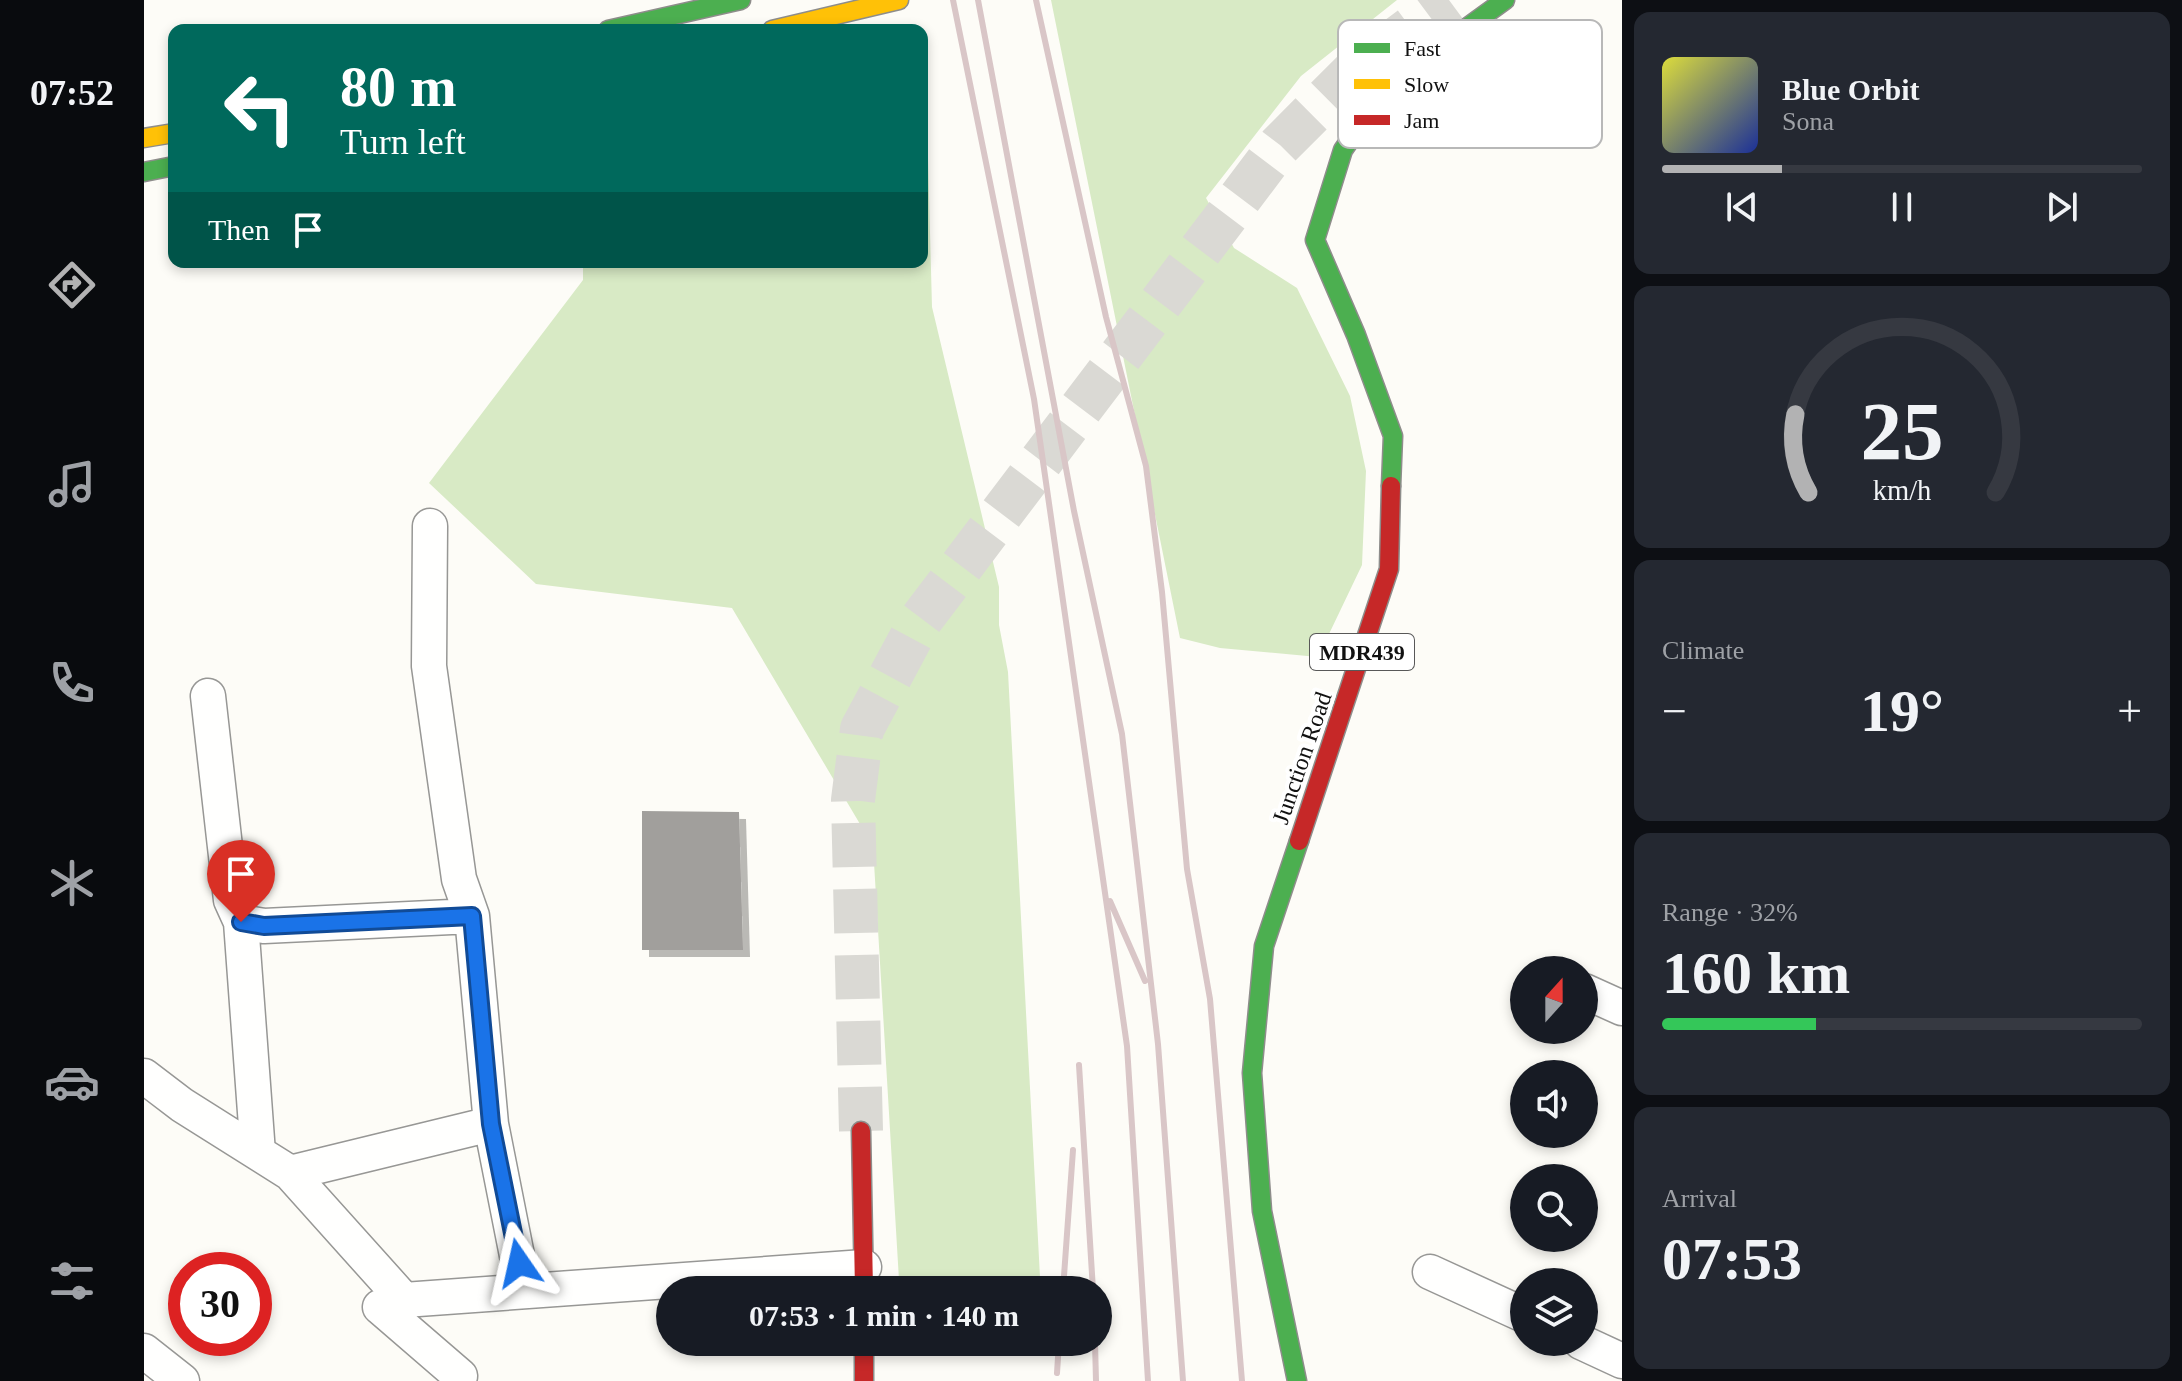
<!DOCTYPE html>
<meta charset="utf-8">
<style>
body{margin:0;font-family:"Times New Roman",serif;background:#242831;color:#f1f3f6;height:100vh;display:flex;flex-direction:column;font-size:30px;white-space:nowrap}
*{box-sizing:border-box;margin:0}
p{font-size:26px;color:#9ea1a6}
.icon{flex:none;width:44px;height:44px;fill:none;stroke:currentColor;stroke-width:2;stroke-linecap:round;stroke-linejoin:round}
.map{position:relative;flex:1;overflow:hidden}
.panel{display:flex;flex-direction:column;gap:12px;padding:12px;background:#0d0f14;width:560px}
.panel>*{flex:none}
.banner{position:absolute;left:24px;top:24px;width:760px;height:244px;border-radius:16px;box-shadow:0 4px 12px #0003;background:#00695c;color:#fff;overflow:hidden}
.needle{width:52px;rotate:21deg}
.tools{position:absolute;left:1366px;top:956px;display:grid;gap:16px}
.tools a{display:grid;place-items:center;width:88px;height:88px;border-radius:50%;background:#171b24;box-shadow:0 4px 12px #0003;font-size:40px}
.speed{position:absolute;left:24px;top:1252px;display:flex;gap:16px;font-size:40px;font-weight:700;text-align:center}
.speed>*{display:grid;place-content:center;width:104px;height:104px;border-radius:50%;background:#171b24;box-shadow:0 4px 12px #0003;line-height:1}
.speed .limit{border:12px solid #d22;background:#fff;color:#111}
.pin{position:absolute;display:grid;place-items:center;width:68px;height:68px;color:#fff;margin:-82px -34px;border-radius:50% 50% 50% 0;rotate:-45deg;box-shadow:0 0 8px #0007}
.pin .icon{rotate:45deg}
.me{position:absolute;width:88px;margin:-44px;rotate:349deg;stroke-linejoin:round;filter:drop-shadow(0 0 6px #0008)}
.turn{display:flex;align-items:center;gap:28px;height:168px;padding:0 40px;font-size:36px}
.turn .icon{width:104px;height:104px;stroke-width:2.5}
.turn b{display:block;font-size:56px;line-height:68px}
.then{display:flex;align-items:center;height:76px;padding:0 40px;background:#0003;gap:16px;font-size:30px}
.big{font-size:60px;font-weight:600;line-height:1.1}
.panel .tile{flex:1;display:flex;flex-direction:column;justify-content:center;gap:12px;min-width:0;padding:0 28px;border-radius:16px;background:#242831}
.panel .dial{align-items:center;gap:0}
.dial svg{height:208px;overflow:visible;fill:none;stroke:#363941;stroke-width:7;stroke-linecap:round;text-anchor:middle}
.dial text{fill:#f1f3f6;stroke:none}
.song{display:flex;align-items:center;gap:24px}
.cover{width:96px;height:96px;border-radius:12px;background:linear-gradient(135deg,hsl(60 70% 55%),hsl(230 70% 35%))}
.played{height:8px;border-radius:4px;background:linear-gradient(90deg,#b2b2b3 25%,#363941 25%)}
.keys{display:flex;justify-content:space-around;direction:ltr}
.heat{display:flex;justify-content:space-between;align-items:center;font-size:44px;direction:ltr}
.charge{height:12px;border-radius:6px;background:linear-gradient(90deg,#34c759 32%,#363941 0)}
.trip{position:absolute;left:512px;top:1276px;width:456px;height:80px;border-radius:40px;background:#171b24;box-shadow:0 4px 12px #0003;font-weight:600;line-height:80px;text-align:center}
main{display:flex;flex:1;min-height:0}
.menu{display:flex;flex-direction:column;width:144px;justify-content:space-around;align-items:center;background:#090b0e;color:#9ea1a6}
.menu .icon{width:56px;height:56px}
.menu .selected{color:#b2b2b3}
.menu b{font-size:36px;color:#f1f3f6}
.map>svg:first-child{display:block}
</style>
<main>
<nav class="menu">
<b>07:52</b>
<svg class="icon selected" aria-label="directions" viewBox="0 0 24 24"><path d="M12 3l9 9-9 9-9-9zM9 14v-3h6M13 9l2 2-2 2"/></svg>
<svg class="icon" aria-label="music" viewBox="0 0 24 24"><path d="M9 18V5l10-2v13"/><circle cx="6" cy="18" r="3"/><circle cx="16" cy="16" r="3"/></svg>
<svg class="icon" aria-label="phone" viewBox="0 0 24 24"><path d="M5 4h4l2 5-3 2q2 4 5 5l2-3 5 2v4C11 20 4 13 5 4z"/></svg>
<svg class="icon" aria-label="climate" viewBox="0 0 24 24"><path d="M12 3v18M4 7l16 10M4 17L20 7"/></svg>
<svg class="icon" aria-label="car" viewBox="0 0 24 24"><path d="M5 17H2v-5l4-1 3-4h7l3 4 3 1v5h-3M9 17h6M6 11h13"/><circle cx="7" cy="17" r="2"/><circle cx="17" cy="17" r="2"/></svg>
<svg class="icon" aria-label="filters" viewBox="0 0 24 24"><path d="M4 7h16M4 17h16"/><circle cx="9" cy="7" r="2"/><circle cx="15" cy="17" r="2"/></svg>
</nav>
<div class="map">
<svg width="1478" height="1381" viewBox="0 0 1478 1381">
<defs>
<filter id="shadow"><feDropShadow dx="7" dy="7" stdDeviation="0" flood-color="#0004"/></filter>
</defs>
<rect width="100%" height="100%" fill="#fdfcf7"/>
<path fill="#d8eac5" d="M907,0H1253L1157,76L1062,198L1090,248L1153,288L1206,396L1222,471L1218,565L1174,657L1076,648L1036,638Z
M778,82H782L788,307L855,587V625L864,672L896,1277L755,1280L729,846L588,608L392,584L285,483L439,280V262H778Z"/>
<path fill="#a19f9c" filter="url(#shadow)" d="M498,811L595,812L599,950H498Z"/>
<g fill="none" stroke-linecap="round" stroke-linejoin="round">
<path stroke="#dad9d4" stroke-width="44" stroke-dasharray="44 22" stroke-linecap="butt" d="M717,1131L709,800L718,729L776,621L1136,145L1212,69L1305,0"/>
<defs>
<path id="street" d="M64,696L87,900L97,922L114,1153
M97,922L120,926L328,916
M1440,991L1478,1008
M0,1076L38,1105L146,1173L260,1300
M347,1124L380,1291
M146,1173L347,1124L328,916L315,879L285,666L286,526
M1286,1272L1380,1315
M236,1307L260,1300L720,1267
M236,1307L316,1376
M1437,1342L1478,1361
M0,1351L38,1381"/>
<path id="fast" d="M464,30L597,0
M0,172L30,166
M1247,486L1249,436L1212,335L1171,240L1199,150L1244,85L1361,0
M1153,1381L1118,1211L1108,1073L1120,946L1155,841"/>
<path id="slow" d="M628,30L755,0
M0,138L30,133"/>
<path id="jam" d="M1155,841L1245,569L1247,486
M717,1131L720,1290
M720,1342V1381"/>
</defs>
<use href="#street" stroke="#979795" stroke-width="37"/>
<use href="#fast" stroke="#8e8d8b" stroke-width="21"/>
<use href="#slow" stroke="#8e8d8b" stroke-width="21"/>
<use href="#jam" stroke="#8e8d8b" stroke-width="21"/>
<use href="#street" stroke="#fffffe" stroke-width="34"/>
<use href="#fast" stroke="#4caf50" stroke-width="18"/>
<use href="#slow" stroke="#ffc107" stroke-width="18"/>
<use href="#jam" stroke="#c62828" stroke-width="18"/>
<path stroke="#d9c6c7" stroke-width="6" d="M809,0L890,399L983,1046L1004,1381
M834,0L930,511L978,734L1014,1044L1039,1381
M892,0L962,317L1002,466L1018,592L1043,869L1066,999L1098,1381
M966,901L1001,981
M935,1065L949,1290
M919,1290L929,1150
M951,1342L952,1381
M913,1373L915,1342"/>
</g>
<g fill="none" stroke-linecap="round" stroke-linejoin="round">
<defs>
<path id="route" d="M97,922L120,926L328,916L347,1124L375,1263"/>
</defs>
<use href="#route" stroke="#114b97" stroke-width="20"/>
<use href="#route" stroke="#1a73e8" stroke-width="14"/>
</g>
<g text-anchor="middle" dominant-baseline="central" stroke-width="8" stroke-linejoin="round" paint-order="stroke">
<rect fill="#fff" stroke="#585858" stroke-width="2" x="1166" y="634" width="104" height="36" rx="6"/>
<g font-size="22" font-weight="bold" fill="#111">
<text x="1218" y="652">MDR439</text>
</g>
<g font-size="24" fill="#111" stroke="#fff">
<text transform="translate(1158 758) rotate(-71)">Junction Road</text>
</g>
</g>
<rect x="1194" y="20" width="264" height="128" rx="12" fill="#fff" stroke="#b8b8b8" stroke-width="2"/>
<rect x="1210" y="43" width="36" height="10" fill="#4caf50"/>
<rect x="1210" y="79" width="36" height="10" fill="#ffc107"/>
<rect x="1210" y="115" width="36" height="10" fill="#c62828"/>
<g font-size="22" fill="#111">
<text x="1260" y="56">Fast</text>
<text x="1260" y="92">Slow</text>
<text x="1260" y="128">Jam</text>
</g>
</svg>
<div class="tools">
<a><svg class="needle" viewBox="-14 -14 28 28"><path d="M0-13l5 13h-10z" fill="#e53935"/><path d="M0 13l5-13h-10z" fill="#9ea1a6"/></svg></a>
<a><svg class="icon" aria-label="sound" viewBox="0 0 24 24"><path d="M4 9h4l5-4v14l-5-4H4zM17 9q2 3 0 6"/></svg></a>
<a><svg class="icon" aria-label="search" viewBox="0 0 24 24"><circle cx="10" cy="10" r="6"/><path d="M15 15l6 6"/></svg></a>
<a><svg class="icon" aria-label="layers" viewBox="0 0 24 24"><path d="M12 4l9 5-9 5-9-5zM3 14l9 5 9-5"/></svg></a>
</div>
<div class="speed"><div class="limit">30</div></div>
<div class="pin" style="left:97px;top:922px;background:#d93025"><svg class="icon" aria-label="arrive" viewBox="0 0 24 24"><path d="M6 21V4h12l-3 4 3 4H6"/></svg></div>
<svg class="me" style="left:375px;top:1263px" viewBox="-20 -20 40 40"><path d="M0-17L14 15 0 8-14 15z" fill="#1a73e8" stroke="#fff" stroke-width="4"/></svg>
<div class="trip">07:53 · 1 min · 140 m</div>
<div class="banner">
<div class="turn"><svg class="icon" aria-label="left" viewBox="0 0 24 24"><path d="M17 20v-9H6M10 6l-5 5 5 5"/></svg><div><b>80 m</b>Turn left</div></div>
<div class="then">Then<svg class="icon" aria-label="arrive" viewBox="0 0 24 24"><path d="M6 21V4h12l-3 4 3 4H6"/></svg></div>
</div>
</div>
<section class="panel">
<div class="tile">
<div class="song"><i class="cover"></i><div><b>Blue Orbit</b><p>Sona</p></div></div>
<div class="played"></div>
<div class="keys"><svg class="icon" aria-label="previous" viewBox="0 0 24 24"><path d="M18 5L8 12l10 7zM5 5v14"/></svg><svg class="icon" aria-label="pause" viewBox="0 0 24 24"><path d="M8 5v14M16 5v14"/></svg><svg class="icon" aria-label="next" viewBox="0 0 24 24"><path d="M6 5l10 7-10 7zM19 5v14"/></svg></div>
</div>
<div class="tile dial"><svg viewBox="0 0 100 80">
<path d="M14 69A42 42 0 1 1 86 69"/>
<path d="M14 69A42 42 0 0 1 9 39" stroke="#b2b2b3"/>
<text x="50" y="56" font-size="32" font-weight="700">25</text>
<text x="50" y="72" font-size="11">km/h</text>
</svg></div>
<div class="tile"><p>Climate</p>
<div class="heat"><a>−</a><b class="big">19°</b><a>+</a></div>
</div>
<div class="tile"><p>Range · 32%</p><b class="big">160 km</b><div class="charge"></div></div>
<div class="tile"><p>Arrival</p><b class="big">07:53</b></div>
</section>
</main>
